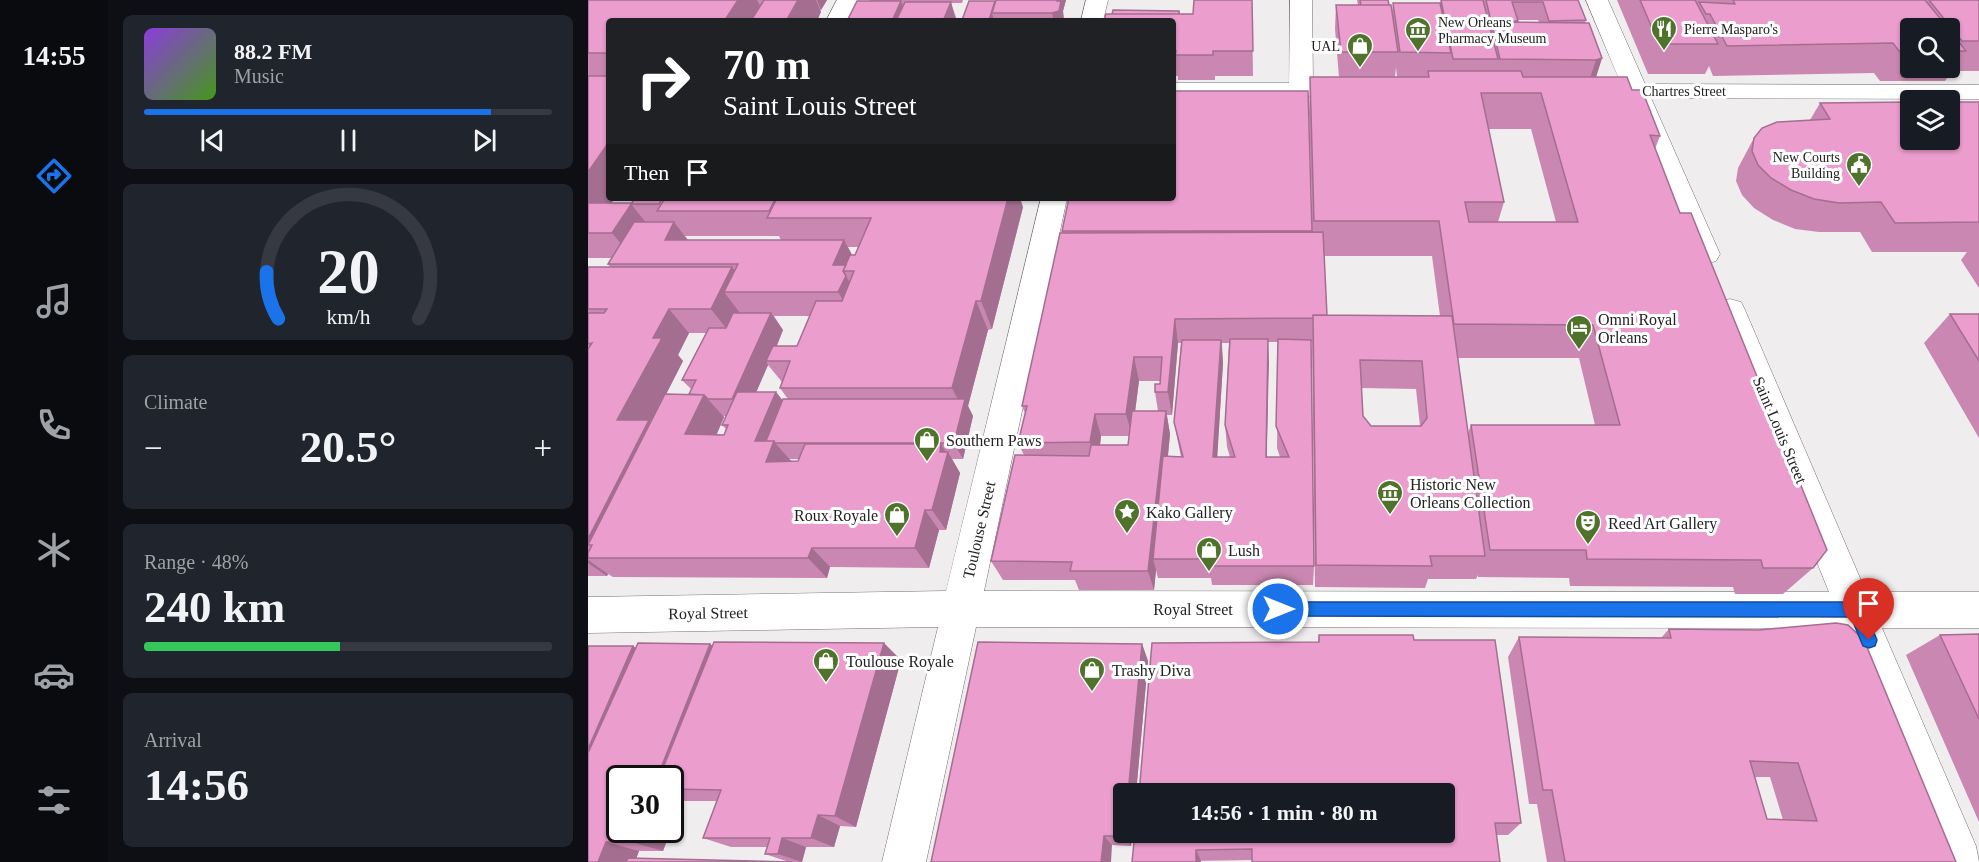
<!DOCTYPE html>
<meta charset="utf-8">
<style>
body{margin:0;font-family:Georgia,serif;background:#20242c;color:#f1f3f6;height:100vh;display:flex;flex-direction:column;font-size:22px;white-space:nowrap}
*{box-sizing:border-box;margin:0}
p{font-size:20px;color:#9ea1a6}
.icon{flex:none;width:33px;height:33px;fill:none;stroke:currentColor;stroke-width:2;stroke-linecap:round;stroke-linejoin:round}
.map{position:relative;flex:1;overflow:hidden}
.sheet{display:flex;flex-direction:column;gap:15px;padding:15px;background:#0d0f14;width:480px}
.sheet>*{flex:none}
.guide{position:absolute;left:18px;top:18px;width:570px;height:183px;border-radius:6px;box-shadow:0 2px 4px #0004;background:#202124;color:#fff;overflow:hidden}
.controls{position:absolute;left:1312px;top:18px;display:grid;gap:12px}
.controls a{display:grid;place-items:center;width:60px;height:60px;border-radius:6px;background:#171b24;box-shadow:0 2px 4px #0004;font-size:30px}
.speed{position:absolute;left:18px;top:765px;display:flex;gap:12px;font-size:30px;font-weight:700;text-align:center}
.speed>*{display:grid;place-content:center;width:78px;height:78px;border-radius:50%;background:#171b24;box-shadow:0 2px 4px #0004;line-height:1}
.speed .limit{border:3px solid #111;border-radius:9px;background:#fff;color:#111}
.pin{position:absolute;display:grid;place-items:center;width:51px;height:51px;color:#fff;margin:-62px -26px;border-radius:50% 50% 50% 0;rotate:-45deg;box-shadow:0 0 6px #0007}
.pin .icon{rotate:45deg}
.me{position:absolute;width:66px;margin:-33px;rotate:90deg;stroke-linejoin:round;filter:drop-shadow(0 0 4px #0008)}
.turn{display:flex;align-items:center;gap:21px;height:126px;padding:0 18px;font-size:27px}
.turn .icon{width:78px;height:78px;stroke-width:2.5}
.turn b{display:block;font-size:42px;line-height:51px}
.then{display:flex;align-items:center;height:57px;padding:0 18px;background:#0003;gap:12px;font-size:22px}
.big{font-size:45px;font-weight:700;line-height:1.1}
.sheet .tile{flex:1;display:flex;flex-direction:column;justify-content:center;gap:9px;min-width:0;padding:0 21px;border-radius:9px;background:#20242c}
.sheet .dial{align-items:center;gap:0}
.dial svg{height:156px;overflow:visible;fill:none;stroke:#363941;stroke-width:7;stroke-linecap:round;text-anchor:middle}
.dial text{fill:#f1f3f6;stroke:none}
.song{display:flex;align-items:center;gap:18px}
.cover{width:72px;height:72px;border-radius:9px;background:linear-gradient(135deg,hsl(270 70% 55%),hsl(100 70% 35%))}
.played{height:6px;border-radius:3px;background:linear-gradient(90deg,#1a73e8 85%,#363941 85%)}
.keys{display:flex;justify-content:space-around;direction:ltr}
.heat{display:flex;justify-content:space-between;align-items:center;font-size:33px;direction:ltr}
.charge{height:9px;border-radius:4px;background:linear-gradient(90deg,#34c759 48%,#363941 0)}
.trip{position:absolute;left:525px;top:783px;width:342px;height:60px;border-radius:6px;background:#171b24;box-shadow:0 2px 4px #0004;font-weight:700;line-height:60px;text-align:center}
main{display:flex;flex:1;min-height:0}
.menu{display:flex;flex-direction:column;width:108px;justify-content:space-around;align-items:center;background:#090b0e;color:#9ea1a6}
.menu .icon{width:42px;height:42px}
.menu .current{color:#1a73e8}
.menu b{font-size:27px;color:#f1f3f6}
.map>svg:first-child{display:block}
</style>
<main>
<nav class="menu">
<b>14:55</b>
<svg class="icon current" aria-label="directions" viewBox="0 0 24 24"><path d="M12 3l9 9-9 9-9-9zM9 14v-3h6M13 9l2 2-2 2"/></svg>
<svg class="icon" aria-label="music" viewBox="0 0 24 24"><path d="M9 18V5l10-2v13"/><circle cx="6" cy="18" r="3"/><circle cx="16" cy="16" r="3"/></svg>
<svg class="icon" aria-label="phone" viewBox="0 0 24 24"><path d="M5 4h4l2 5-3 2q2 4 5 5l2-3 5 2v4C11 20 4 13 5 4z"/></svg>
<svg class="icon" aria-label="climate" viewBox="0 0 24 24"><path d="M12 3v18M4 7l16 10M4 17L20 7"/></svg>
<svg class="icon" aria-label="car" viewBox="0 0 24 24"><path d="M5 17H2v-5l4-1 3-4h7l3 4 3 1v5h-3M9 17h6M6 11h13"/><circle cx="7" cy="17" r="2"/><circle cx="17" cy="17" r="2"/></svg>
<svg class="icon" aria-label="filters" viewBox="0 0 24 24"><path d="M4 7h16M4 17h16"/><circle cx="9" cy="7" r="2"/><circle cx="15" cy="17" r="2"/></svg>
</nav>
<section class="sheet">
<div class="tile">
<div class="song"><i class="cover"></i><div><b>88.2 FM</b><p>Music</p></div></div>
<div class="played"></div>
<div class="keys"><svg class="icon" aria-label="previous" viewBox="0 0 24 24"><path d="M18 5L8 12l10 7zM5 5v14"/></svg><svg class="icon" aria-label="pause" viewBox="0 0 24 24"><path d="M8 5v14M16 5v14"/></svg><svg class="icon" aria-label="next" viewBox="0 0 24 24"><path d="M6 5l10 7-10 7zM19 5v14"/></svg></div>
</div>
<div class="tile dial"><svg viewBox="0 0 100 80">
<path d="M14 69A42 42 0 1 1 86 69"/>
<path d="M14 69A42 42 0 0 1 8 45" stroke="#1a73e8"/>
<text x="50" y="56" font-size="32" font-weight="700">20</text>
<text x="50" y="72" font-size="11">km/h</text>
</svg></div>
<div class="tile"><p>Climate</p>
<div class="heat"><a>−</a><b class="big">20.5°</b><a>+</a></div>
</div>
<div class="tile"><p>Range · 48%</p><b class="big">240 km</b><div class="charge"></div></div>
<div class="tile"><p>Arrival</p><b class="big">14:56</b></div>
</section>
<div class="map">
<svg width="1391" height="862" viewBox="0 0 1391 862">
<rect width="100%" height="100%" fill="#f0edef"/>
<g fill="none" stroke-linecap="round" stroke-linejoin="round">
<defs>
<path id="minor" d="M249,0H271L260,21H238Z
M498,0H520L515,21H493Z
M702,0H724L725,84L776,86L780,91L776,96L585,97V83H701Z
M998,0H1020L1057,84L1391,85V99L1063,98L1132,254L1128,261L1118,264L1108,261L1104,254L1039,98L1022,96L1018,91L1022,86L1033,84Z
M453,198H479L396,591L1241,592L1127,310L1131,302L1142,299L1153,302L1157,310L1278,592H1391V628H1294L1388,846L1391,862H1350L1255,628L388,627L338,862H294L350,627L0,633V597L358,591Z"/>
</defs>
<use href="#minor" stroke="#726f70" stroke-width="1"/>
<use href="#minor" fill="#fff" fill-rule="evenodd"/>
</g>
<path fill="#ca87b1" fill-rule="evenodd" d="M0,0H239L233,10H232L233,12L21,21V198H27L23,203L435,207L404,329L400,330L380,406L385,416L375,459H364L372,473L358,530H351L341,568L242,567L239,578L25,577L20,574L19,576H0V267H22L20,264L24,258H0ZM97,236H191L193,240H100ZM260,247H271L267,255H264ZM186,316H222L209,346H189L195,330ZM101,333H118L94,380L104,390L101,394H78L95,361L90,355ZM180,365L194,382L192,388L200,399L195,401L188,392H168ZM135,416H138L134,425L138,429L136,435L129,434L136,417ZM201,459H211L210,461L204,462Z
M281,0H375L374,3H363L369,20H374L407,3L408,0H403H478L475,11L476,21H259L281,1Z
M664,0L665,76H627V80H590V76H585V21L591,11L592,14H605Z
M769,0H800L801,5L804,11L805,3L852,5L853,0H990L998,20L997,23L1014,58L1008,77H1006L1044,90L1072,136L1067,149L1225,568L1195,594H1147L1145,587L982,586L981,578L890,577V575L888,579H840L837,588L727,587L724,342H723L726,566L725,585H624L623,578H570L568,570L566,590H491L487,580H415L403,561L436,455L430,443L437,413L434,406L474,231L724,209L721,112L722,77H809L808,67L807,77H751L747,29L748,5H770ZM930,20H950L951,22H930ZM900,129H943L968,222H910L916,202ZM736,256H844L852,316L739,315ZM680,342H690L689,448L692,457H679ZM590,343H593L586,422L593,457H580L582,434L579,415H584ZM634,343H641L637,425L639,447L642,457H629L635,363ZM870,358H991L1007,425H883L880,433ZM551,381H572V384L567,392L570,411H547ZM773,388L828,389L832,426H783L775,416ZM513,436H541L540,445H512Z
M1029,0H1391V71H1364L1357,81H1292L1286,73L1125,76L1121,66L1117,74H1060ZM1323,28H1362V68H1323Z
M1391,102V288L1373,260L1379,252H1284L1272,232H1231L1207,229L1185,220L1166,208L1154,195L1148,181L1150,168L1166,138L1222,120L1232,103Z
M1362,314H1391V438L1336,343Z
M1081,629L1368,862H959L949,804H941L920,657L931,637L1073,638ZM1167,777H1182L1195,820L1179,819Z
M1391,634V822L1318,655L1352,635Z
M731,635L826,640L933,823L920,835H909L664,860L544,862L730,642Z
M554,644L560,661L548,794H536V832H544L543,846L524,845L343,862Z
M124,646L313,660L268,827L252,826L246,847H218L214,862H0L48,648ZM32,778H82V830ZM94,800L96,801H129L115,838L143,847H179L177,854L201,862L48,858L51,851H75Z"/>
<path fill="#a46e90" d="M150,0H169L176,13L171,21L137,20Z
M210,0H228L233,12L229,21H198Z
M229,0H239L233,10Z
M469,0H478L475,11L476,21H466L464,13Z
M313,1L320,19L319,21H304Z
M407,1L410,11L404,13L406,21H401Z
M363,2L368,21H355Z
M1014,58L1008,77L1002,78L1008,60Z
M21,142V198H27L3,233H0V172Z
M420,198H432L435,207L404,329L393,301Z
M43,204L63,229L45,258L24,233Z
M86,222L105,247L77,240Z
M256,240L269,264L266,271H255L272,300L265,316L250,292L245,265Z
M144,267L162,291L136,292L152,313L142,333L123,309Z
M388,301L400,330L380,406L385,416L375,459L366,443L375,409L364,388Z
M81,309L101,333L90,355L95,361L64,422L4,545H0V539L29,420L65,338Z
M183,313L195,330L182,361H178L180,365L158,416L144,399Z
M587,319L590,343L584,415L580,392Z
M680,339L681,363L678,478V457Z
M633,340L635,363L628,478L625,457Z
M546,357L551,381L544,436L538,414Z
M188,392L206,415L187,443L205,463L178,462L167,441Z
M116,395L136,417L119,456L97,434Z
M578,411L582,434L569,559H565L568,570L566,590L560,571Z
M507,414L513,436L510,464L502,442Z
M353,444L359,454L360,452L372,473L358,530L344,510L352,452Z
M337,510L351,530L341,568L327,548Z
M224,548L242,567L239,578L220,558Z
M0,560L20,574L19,576L0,563Z
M296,643L313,660L268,827L247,816Z
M122,644L147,661L82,778H69Z
M554,644L560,661L548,794H540Z
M45,646L73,663L0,838V749Z
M82,795L94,800L75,851L43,842L48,830H82Z
M230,815L252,826L246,847L223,838Z
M536,832H544L543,846L535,836Z
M516,836L524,845L523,862H513Z
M194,838L218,847L214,862L190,854Z
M18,842L51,851L47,862H10Z
M608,850L613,861V862H608Z"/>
<path fill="#eb9dce" stroke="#a46e90" stroke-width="1.5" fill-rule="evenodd" d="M0,0H150L137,20L164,19L176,0H210L198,21H21V53H0Z
M408,0H469V1H473L471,11L464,13H404Z
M606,0H664L665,51H625V55H587L588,51H585V21H516L518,14H605Z
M772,0H800L801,5H773Z
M853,0H895L910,59H865Z
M898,0H990L998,20L961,21L955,2H924L930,21H903Z
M1052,0H1107L1130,44H1071Z
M1145,0H1337L1360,28H1323V51H1311L1305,43L1139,46L1122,14H1118L1111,2L1147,4Z
M1341,0H1391V41H1374Z
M269,1H313L304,21H259Z
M381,1H407L401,20H374Z
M317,2H363L355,21H308Z
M805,3H852L863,53L812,52Z
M748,5H803L810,52H753Z
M525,10L591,11V14H524Z
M358,20H408L357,21Z
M410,20L466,21H410Z
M903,22L1001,23L1014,58L1008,60L912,59Z
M1362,31L1378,51H1362Z
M840,71H933L935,77H1039L1044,90H1054L1072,136L1062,135L1092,213H1103L1239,550L1225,568H1175L1173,560L999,559L998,550H902L883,425H1032L1005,325L866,324L851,221H726L722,77H841ZM893,93H953L990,222H881L877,202H916Z
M0,76H21V142L0,172Z
M585,91H720L724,231H474L481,198H585Z
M1323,102V140H1362V102H1391V222L1307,223L1293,202L1251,203L1226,199L1203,190L1183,178L1170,165L1164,151L1166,138L1174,128L1189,122L1242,119L1232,103Z
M47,198H75L71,204H43Z
M77,198H188L181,211H69Z
M189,198H420L393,301H388L364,388H192L202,361H178L185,346H209L228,301H254L266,271H255L262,255H267L283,218H179Z
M0,203H44L24,233H0Z
M46,222H86L77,240H256L245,265H258L255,271L258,276L250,292H136L150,264H20Z
M735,232L739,315H725V318L587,319L580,392H567V384H572L574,357H546L538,414H507L502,442L430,443L439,406H434L472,233Z
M0,267H144L123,309H81L65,338H74L29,420H61L0,539V349L4,343L0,344V313H16L19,309H0Z
M145,313H183L144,399H120L116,395L101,394L108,380H94L121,328H138Z
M1362,314H1391V361Z
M725,315L864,316L897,556H842L844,566L728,565ZM772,360L834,361L839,418L833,426H783L775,416Z
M642,339H680L678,457H701L688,426L690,339L723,340L726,566H621V559H565L575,456L595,457L586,422L594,340H633L625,457H647L637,425Z
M149,392H188L167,441H186L178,462L210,461L217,444H353L352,452H360L344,510H337L327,548H224L220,558H0V553L4,545H0L77,394L116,395L97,434L136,435L140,425H134Z
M195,399H377L366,443H187L186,441H178Z
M544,411H578L560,571H482L484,562L403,561L427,455L501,456L503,445H540Z
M1248,623L1260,625L1276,640L1368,862H977L964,790H955L931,637L1083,638L1081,629L1171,630ZM1162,761L1210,763L1229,821L1179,819Z
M1391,634V719L1352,635Z
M731,635H825L826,640H907L933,823H907L912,862H664V849L608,850V862H544L547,832H856V794H551L564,643L731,642Z
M126,642L296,643L247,816L230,815L223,838H194L190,854H177L182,838H115L133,790L82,789V778H71Z
M390,642L554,644L540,794H536L535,836H516L513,862H343Z
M50,643L122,644L69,778H32V830H48L43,842H18L10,862H0V753Z
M0,646H45L0,749Z
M40,858L204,862H38Z"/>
<path fill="#1a73e8" stroke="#114b97" stroke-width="1.5" d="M690,602H1268L1274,604L1289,640L1287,646L1281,648L1275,646L1263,617L690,616L684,614L682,609L684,604Z"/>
<defs>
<symbol id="restaurant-pin" viewBox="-11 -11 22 30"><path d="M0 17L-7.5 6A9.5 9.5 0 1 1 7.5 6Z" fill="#50732c" stroke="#fff"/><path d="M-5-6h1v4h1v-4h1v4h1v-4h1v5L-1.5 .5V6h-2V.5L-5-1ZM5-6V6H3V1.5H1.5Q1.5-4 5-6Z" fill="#fff"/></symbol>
<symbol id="museum-pin" viewBox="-11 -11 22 30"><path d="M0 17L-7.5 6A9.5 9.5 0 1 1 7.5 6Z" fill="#50732c" stroke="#fff"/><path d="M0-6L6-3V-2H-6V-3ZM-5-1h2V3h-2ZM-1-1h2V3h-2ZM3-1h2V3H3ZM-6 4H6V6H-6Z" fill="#fff"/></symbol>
<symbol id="shop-pin" viewBox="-11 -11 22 30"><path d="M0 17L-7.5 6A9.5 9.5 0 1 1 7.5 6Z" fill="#50732c" stroke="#fff"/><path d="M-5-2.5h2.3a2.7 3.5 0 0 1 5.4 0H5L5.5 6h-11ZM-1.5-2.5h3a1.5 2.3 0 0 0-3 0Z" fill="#fff"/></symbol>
<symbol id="civic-pin" viewBox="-11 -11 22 30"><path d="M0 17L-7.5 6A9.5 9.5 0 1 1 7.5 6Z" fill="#50732c" stroke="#fff"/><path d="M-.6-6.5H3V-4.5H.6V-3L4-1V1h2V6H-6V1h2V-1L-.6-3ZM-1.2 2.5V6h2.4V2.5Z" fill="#fff"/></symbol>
<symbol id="hotel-pin" viewBox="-11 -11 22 30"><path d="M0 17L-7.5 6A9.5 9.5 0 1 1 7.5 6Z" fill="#50732c" stroke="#fff"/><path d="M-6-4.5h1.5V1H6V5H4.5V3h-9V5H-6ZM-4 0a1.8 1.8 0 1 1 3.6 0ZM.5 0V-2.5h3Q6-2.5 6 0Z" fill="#fff"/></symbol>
<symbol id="sight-pin" viewBox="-11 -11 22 30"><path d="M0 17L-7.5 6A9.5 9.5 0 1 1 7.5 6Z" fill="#50732c" stroke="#fff"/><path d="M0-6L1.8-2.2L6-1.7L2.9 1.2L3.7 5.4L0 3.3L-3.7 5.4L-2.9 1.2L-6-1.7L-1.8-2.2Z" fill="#fff"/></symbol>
<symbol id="theatre-pin" viewBox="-11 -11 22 30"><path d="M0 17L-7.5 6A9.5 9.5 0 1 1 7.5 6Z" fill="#50732c" stroke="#fff"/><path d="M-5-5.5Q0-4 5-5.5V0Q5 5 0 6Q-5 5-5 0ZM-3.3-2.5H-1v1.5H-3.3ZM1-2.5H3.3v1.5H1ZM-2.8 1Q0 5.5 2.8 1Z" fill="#fff"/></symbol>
</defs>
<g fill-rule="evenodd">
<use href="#restaurant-pin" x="1061" y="14" width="30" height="40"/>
<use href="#museum-pin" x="815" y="15" width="30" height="40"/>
<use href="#shop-pin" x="757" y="31" width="30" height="40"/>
<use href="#civic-pin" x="1256" y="150" width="30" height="40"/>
<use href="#hotel-pin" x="976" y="313" width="30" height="40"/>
<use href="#shop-pin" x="324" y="425" width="30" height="40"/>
<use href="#museum-pin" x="787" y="478" width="30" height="40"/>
<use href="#sight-pin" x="524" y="497" width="30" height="40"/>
<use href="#shop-pin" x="294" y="500" width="30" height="40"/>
<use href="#theatre-pin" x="985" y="508" width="30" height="40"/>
<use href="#shop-pin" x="606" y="535" width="30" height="40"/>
<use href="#shop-pin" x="223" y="646" width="30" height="40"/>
<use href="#shop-pin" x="489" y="655" width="30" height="40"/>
</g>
<g text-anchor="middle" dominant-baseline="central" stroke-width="6" stroke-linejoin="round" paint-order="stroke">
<g font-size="14" fill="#232223" stroke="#fff" text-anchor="start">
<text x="850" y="22">New Orleans<tspan x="850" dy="16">Pharmacy Museum</tspan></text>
<text x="1096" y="29">Pierre Masparo's</text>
<text x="752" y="46" text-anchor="end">UAL</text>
<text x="1252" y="157" text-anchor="end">New Courts<tspan x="1252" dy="16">Building</tspan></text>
</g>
<g font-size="14" fill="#232223" stroke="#fff">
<text x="1096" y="91">Chartres Street</text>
</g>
<g font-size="16" fill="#232223" stroke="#fff" text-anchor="start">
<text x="1010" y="319">Omni Royal<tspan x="1010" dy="18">Orleans</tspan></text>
<text x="358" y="440">Southern Paws</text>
<text x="822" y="484">Historic New<tspan x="822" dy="18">Orleans Collection</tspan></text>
<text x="558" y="512">Kako Gallery</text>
<text x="290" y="515" text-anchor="end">Roux Royale</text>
<text x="1020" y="523">Reed Art Gallery</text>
<text x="640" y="550">Lush</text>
<text x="258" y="661">Toulouse Royale</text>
<text x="524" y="670">Trashy Diva</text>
</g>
<g font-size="16" fill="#232223" stroke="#fff">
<text transform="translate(1192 430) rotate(67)">Saint Louis Street</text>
<text transform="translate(391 530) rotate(-77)">Toulouse Street</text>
<text x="605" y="609">Royal Street</text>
<text transform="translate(120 613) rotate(-1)">Royal Street</text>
</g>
</g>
</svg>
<div class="controls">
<a><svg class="icon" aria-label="search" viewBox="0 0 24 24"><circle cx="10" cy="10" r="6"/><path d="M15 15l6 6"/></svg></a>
<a><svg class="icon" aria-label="layers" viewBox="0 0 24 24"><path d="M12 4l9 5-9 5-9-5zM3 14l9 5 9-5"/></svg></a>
</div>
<div class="speed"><div class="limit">30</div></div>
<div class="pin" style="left:1281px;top:640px;background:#d93025"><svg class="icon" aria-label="arrive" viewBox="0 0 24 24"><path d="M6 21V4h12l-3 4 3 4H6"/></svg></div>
<svg class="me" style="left:690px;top:609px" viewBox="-20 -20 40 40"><circle r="17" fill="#1a73e8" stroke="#fff" stroke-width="3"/><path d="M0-11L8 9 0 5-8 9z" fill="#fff"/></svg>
<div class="trip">14:56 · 1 min · 80 m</div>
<div class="guide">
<div class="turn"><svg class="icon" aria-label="right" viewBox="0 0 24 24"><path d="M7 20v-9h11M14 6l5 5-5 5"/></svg><div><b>70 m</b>Saint Louis Street</div></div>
<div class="then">Then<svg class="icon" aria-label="arrive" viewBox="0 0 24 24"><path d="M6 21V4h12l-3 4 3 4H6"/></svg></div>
</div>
</div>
</main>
